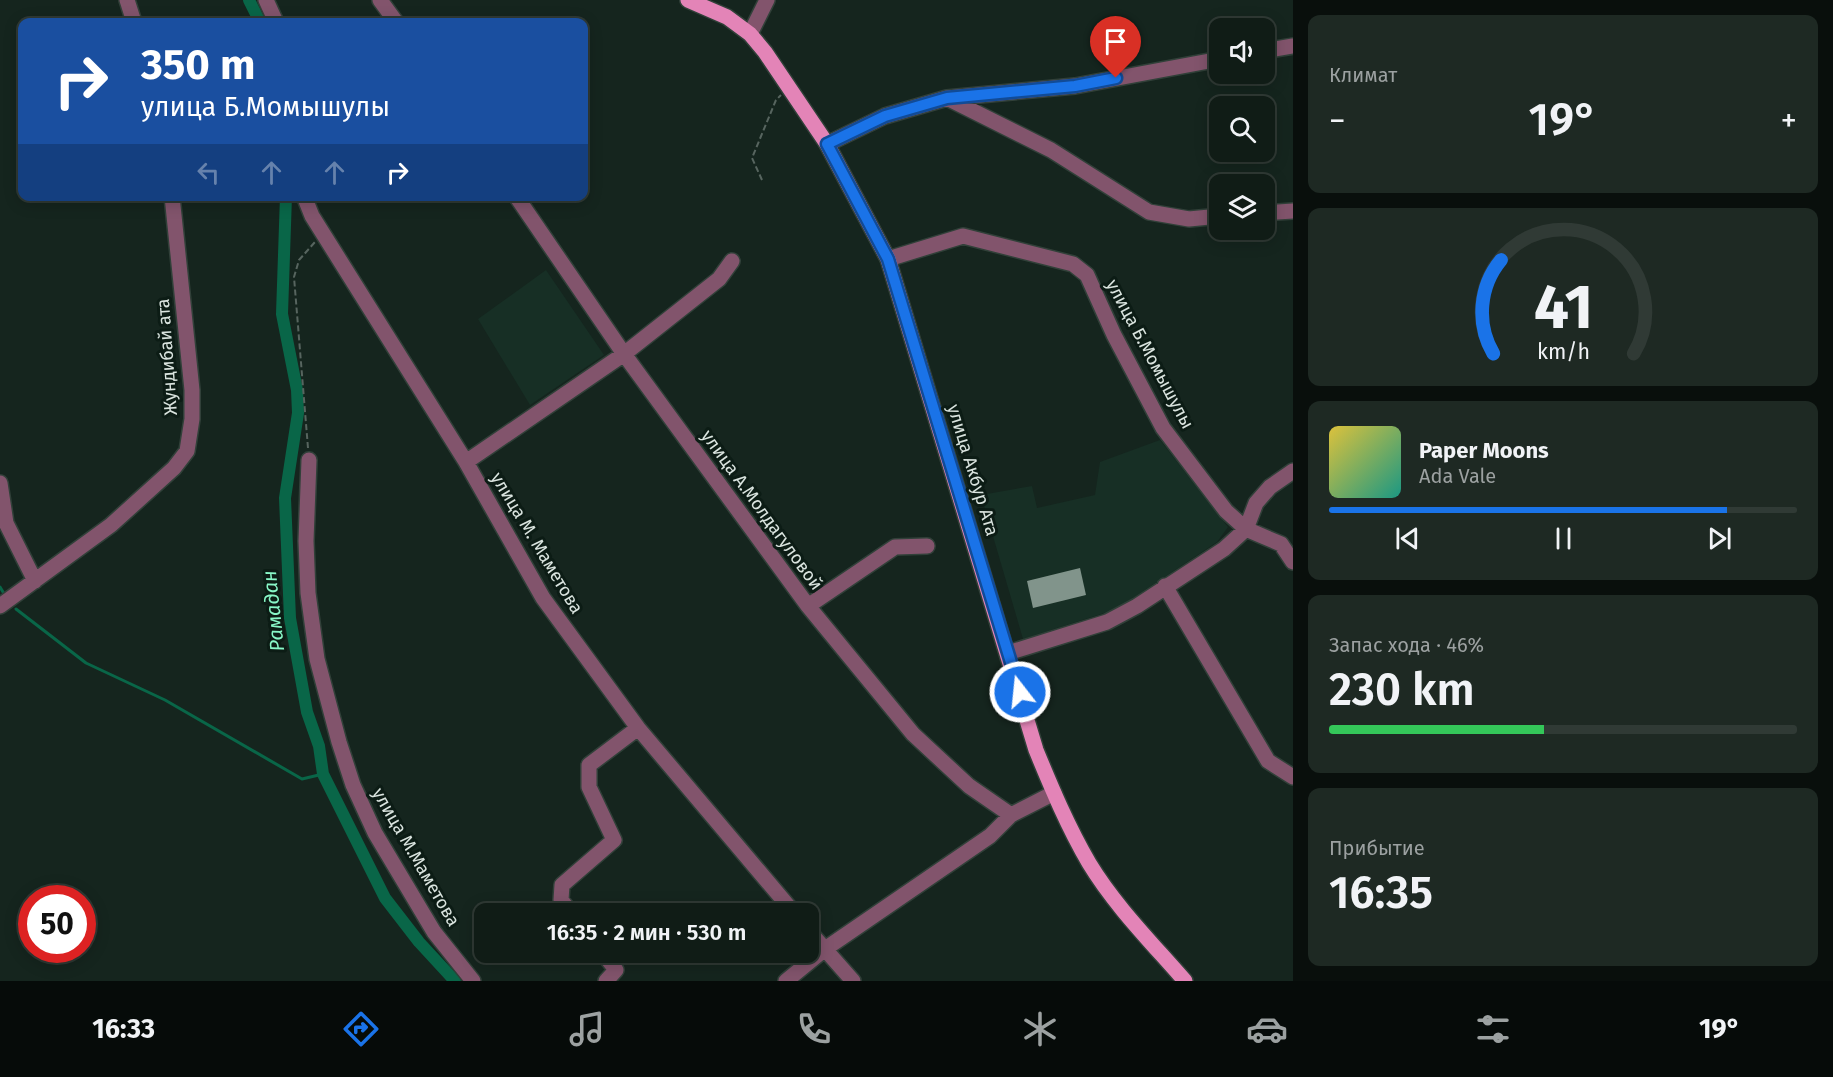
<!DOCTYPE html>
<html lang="ru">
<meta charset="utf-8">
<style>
body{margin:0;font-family:"Fira Sans",sans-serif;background:#1e2923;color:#f1f3f6;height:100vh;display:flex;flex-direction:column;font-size:22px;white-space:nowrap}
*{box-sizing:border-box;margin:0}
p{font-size:20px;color:#9ca1a1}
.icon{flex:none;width:33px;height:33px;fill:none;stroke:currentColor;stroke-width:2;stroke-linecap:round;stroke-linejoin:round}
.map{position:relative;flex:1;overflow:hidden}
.side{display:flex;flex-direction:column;gap:15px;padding:15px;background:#090f0c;width:540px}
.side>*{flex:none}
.guide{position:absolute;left:18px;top:18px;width:570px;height:183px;border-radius:12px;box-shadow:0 3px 15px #0003,0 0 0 2px #303a35;background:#1a4fa0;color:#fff;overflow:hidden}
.controls{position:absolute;left:1209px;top:18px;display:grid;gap:12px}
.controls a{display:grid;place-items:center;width:66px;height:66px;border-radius:12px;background:#101c16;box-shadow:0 3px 15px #0003,0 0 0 2px #303a35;font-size:30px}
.speed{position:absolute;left:18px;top:885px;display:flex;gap:12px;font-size:30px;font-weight:700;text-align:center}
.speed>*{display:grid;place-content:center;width:78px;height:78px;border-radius:50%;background:#101c16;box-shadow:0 3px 15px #0003,0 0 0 2px #303a35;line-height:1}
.speed .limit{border:9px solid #d22;background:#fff;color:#111}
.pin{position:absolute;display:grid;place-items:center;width:51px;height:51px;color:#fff;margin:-62px -26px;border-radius:50% 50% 50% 0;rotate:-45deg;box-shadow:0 0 6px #0007}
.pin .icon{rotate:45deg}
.me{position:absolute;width:66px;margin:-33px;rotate:344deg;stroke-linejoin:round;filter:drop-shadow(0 0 4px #0008)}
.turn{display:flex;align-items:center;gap:21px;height:126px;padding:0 24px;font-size:27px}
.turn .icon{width:78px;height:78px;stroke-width:2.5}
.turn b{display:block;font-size:42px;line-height:51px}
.lanes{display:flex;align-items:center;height:57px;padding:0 24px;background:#0003;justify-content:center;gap:30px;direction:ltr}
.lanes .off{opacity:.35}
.big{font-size:45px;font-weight:600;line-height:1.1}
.side .widget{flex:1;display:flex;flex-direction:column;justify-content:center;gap:9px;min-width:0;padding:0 21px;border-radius:12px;background:#1e2923}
.side .dial{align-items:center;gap:0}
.dial svg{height:156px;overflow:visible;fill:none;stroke:#303a35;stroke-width:7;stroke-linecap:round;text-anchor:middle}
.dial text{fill:#f1f3f6;stroke:none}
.song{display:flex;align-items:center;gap:18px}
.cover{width:72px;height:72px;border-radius:9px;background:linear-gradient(135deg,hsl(50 70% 55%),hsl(170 70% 35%))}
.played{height:6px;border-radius:3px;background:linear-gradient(90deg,#1a73e8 85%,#303a35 85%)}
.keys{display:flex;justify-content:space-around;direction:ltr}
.heat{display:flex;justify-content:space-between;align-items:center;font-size:33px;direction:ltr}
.charge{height:9px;border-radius:4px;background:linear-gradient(90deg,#34c759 46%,#303a35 0)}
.trip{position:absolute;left:474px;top:903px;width:345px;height:60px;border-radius:12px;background:#101c16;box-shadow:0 3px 15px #0003,0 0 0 2px #303a35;font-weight:600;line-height:60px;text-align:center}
.menu{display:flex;height:96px;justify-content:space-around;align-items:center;background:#060b09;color:#9ca1a1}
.menu .icon{width:42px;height:42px}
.menu .current{color:#1a73e8}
.menu b{font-size:27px;color:#f1f3f6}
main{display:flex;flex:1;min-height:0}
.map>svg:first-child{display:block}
</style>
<main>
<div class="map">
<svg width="1293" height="981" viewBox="0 0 1293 981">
<rect width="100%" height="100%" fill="#15251e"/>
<path fill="#172f25" d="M546,270L604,355L530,405L478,319Z
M1160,440L1228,527L1217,542L1117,609L1023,639L981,495L1032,486L1037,508L1095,495L1100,462Z"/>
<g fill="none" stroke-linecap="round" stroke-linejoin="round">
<path stroke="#096648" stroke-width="3" d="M0,587L3,592
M16,609L86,663L165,700L302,779L323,774"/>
<path stroke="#096648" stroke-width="12" d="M249,0L260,22
M286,196L282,314L297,390L298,413L285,498L290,618L307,712L319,746L323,774L385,898L419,942L455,981"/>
</g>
<path fill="#81948b" d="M1080,568L1086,595L1033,608L1027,581Z"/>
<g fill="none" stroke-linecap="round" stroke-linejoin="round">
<defs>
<path id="minor" d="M127,0L134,22
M266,0L276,22
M380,0L396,22
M750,34L767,0
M1264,51L1293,46
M947,98L1051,150L1149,212L1189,219L1220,216
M827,144L885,116L947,98L1075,86L1220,59
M304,196L312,216L466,462L543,598L638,728L795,914
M516,196L624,354L808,606L913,734L969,786L1011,815
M1264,213L1293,211
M888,259L963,236L1073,264L1087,275L1114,335L1163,428L1226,511L1246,529L1281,544L1293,562
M309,460L306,541L308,593L317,659L339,742L353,785L375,833L434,932L473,981
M466,462L624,354L719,279L732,261
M0,483L6,523L35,581
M1165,586L1268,761L1293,777
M0,606L111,525L174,468L187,451L192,419V390L172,196
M808,606L895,547L927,546
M1008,653L1107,622L1137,606L1224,549L1246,529L1256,503L1270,487L1293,471
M572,914L561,900L562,885L614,840L589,787V765L638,728
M808,930L853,981
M602,952L616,970L606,981
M786,981L825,949L990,836L1011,815L1054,793"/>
<path id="major" d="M688,0L727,17L750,34L765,52L827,144L888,259L1036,750C1052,789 1068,827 1089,863C1115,906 1152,943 1185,981"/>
</defs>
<use href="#minor" stroke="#314039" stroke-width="18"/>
<use href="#major" stroke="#314039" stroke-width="18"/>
<path stroke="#57655f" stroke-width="2" stroke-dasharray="6 3" stroke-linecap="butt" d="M762,180L752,158L776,100L781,95
M308,448L294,277L299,260L315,242"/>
<use href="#minor" stroke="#82546c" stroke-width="15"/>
<use href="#major" stroke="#e384b7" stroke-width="15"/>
</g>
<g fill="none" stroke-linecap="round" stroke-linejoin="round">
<defs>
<path id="route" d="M1020,692L888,259L827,144L885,116L947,98L1075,86L1116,78"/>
</defs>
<use href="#route" stroke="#114b97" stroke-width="15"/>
<use href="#route" stroke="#1a73e8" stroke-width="10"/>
</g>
<g text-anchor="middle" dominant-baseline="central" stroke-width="6" stroke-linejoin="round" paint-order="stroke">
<g font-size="18" fill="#dae4df" stroke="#0c1c15">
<text transform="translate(1150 354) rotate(62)">улица Б.Момышулы</text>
<text transform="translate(167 357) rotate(-94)">Жундибай ата</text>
<text transform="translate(973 470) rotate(73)">улица Акбур Ата</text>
<text transform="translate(762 510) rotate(54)">улица А.Молдагуловой</text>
<text transform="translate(537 543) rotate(59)">улица М. Маметова</text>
<text transform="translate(416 857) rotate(60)">улица М.Маметова</text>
</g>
<g font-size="20" font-style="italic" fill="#88f7c7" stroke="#0c1c15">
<text transform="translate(273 611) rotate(-96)">Рамадан</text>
</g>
</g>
</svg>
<div class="controls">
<a><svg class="icon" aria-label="sound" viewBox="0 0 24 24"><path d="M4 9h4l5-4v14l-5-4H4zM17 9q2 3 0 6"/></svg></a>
<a><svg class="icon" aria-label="search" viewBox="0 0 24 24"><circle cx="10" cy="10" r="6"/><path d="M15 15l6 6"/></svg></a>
<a><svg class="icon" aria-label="layers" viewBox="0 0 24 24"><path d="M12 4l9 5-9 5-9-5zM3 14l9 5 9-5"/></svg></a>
</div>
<div class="speed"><div class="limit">50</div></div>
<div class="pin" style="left:1116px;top:78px;background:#d93025"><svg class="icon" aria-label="arrive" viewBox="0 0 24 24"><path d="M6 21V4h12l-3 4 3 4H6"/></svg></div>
<svg class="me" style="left:1020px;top:692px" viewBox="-20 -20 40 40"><circle r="17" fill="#1a73e8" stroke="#fff" stroke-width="3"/><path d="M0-11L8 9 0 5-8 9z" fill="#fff"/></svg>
<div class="trip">16:35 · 2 мин · 530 m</div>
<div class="guide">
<div class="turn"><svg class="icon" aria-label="right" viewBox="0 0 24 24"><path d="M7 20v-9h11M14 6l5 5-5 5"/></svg><div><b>350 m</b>улица Б.Момышулы</div></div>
<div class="lanes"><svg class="icon off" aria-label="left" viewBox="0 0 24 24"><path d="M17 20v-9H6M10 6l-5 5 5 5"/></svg><svg class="icon off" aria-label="ahead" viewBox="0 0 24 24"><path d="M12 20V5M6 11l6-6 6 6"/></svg><svg class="icon off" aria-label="ahead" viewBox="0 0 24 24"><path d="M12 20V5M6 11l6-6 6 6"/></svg><svg class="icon" aria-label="right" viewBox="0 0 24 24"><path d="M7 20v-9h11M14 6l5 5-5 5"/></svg></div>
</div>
</div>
<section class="side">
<div class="widget"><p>Климат</p>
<div class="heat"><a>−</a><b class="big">19°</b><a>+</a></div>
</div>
<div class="widget dial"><svg viewBox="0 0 100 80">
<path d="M14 69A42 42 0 1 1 86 69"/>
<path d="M14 69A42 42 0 0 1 18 21" stroke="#1a73e8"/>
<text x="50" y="56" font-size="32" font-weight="700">41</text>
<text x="50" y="72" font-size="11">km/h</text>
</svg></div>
<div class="widget">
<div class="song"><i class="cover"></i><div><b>Paper Moons</b><p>Ada Vale</p></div></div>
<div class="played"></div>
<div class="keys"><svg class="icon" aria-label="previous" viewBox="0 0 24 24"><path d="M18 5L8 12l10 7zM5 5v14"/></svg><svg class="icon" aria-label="pause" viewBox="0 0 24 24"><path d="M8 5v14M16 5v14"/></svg><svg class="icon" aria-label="next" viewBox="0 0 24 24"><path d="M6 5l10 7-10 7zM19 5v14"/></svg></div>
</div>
<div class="widget"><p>Запас хода · 46%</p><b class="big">230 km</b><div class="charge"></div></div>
<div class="widget"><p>Прибытие</p><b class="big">16:35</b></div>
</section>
</main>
<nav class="menu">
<b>16:33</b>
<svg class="icon current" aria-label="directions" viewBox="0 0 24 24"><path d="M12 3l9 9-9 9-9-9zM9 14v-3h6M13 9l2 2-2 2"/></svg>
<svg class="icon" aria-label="music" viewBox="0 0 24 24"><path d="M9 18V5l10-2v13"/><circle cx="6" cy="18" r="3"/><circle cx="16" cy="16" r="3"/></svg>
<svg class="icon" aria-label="phone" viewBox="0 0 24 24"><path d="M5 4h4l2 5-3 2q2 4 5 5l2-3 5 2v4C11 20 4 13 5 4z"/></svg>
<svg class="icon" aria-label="climate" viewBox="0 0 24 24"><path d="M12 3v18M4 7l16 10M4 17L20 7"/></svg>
<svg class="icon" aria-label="car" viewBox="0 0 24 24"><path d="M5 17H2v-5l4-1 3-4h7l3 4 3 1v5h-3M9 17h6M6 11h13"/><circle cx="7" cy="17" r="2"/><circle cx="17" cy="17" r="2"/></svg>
<svg class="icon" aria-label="filters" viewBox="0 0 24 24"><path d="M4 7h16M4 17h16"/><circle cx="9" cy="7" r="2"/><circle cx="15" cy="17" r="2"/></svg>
<b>19°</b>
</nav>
